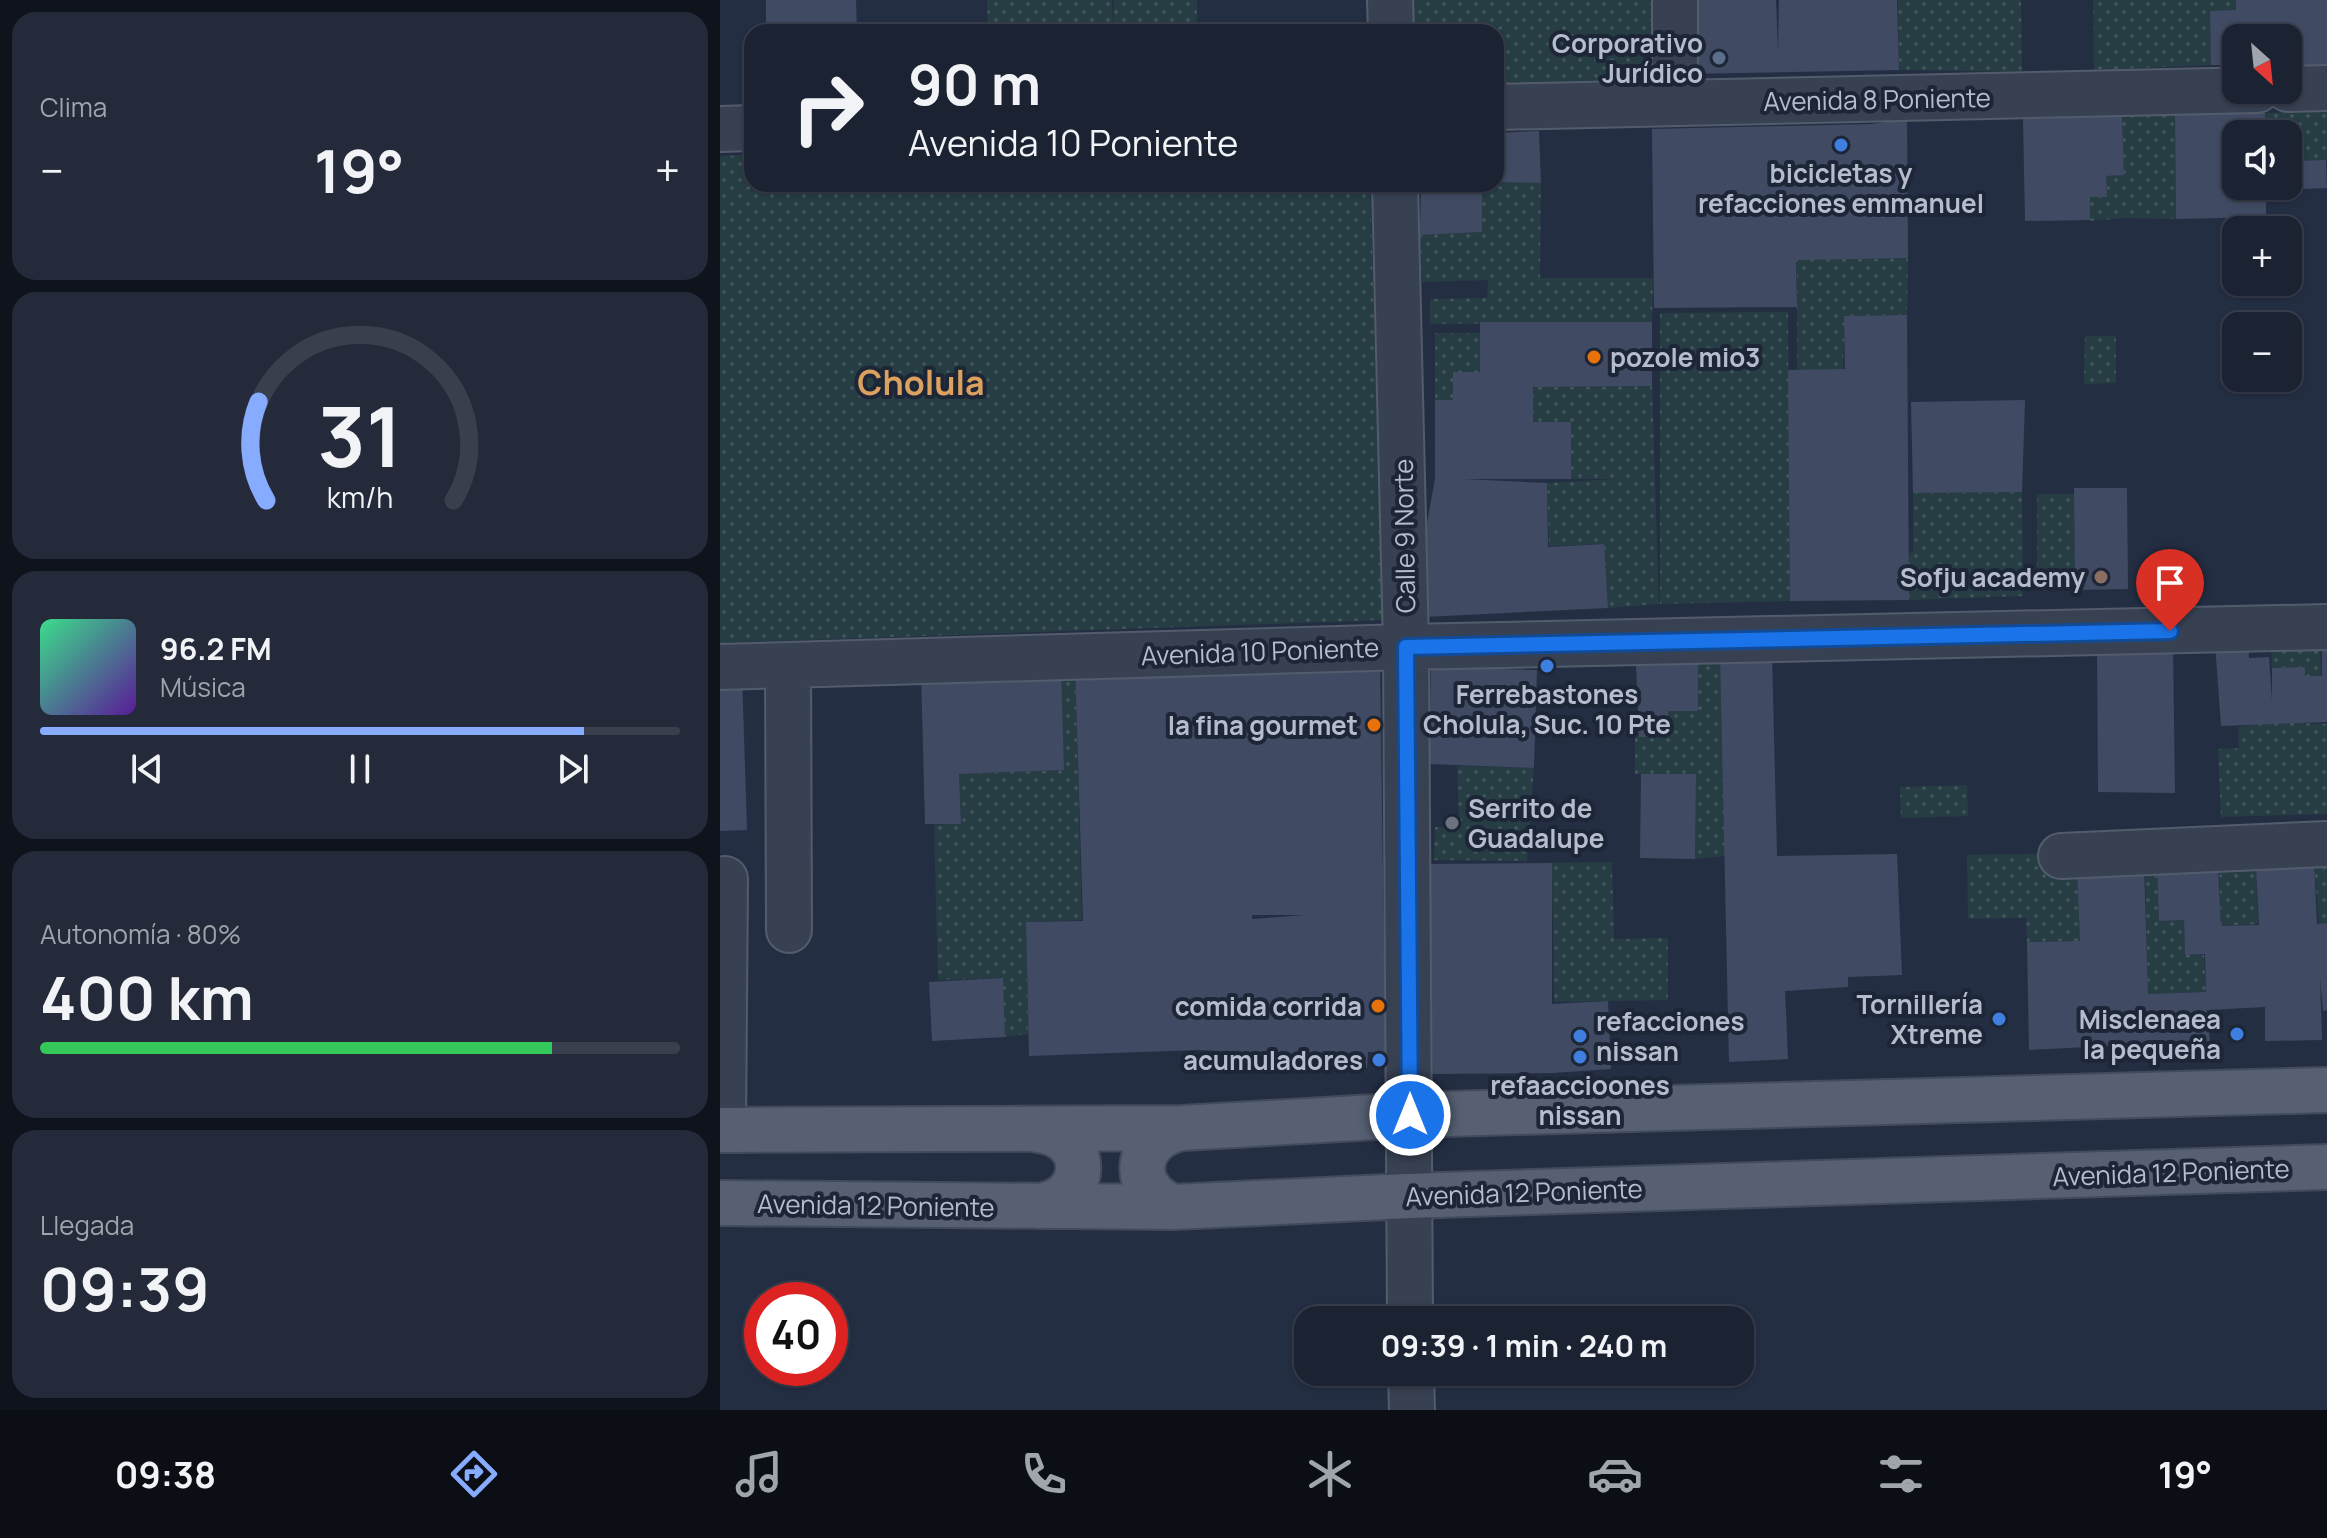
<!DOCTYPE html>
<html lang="es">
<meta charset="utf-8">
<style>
body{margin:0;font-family:Manrope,sans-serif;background:#242a3a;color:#f1f3f6;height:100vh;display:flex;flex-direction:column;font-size:30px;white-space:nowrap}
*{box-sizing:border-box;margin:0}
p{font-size:26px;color:#a0a4ac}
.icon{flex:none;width:44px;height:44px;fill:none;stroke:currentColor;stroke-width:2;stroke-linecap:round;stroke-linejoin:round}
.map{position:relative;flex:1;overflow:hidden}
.sheet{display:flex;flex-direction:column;gap:12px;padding:12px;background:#0f131c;width:720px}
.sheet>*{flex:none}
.banner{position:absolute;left:24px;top:24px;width:760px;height:168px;border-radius:24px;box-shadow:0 2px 6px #0004,0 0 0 2px #393f4d;background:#1b2232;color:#f1f3f6;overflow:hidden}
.needle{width:52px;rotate:153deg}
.buttons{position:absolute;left:1502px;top:24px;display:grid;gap:16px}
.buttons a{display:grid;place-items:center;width:80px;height:80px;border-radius:16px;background:#1b2232;box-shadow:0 2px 6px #0004,0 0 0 2px #393f4d;font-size:40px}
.speed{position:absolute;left:24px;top:1282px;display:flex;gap:16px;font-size:40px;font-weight:700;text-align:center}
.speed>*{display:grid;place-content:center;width:104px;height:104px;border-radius:50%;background:#1b2232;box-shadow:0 2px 6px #0004,0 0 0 2px #393f4d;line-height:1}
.speed .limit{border:12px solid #d22;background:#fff;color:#111}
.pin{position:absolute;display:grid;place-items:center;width:68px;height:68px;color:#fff;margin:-82px -34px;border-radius:50% 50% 50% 0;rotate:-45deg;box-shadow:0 0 8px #0007}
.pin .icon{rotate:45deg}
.me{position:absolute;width:88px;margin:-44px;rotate:0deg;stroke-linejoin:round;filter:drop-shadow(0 0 6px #0008)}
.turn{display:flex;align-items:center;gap:28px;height:168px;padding:0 32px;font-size:36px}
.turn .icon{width:104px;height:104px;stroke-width:2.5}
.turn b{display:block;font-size:56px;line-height:68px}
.big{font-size:60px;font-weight:700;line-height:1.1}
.sheet .card{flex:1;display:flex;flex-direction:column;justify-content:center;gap:12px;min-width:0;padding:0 28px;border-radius:24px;background:#242a3a}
.sheet .dial{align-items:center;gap:0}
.dial svg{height:208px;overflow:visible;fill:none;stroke:#393f4d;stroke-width:7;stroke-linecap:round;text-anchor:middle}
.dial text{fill:#f1f3f6;stroke:none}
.song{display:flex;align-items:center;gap:24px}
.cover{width:96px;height:96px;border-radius:12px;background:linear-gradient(135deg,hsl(150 70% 55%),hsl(270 70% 35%))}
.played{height:8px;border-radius:4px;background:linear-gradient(90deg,#87abff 85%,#393f4d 85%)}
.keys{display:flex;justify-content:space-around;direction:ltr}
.heat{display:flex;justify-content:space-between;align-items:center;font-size:44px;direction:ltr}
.charge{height:12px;border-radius:6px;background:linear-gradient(90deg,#34c759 80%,#393f4d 0)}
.trip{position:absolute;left:574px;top:1306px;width:460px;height:80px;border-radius:24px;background:#1b2232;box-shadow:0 2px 6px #0004,0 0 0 2px #393f4d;font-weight:700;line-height:80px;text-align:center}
.tabs{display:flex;height:128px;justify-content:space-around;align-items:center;background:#0b0e14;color:#a0a4ac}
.tabs .icon{width:56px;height:56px}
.tabs .active{color:#87abff}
.tabs b{font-size:36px;color:#f1f3f6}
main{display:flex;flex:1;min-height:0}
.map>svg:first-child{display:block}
</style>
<main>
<section class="sheet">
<div class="card"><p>Clima</p>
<div class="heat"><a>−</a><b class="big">19°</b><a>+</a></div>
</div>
<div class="card dial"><svg viewBox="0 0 100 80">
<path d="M14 69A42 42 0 1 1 86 69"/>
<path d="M14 69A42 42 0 0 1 11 31" stroke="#87abff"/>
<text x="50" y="56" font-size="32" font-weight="700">31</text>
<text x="50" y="72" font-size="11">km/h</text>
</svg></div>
<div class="card">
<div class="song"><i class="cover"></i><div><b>96.2 FM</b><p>Música</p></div></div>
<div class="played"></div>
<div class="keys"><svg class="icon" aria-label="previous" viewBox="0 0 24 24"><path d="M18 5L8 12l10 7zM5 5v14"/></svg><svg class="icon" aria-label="pause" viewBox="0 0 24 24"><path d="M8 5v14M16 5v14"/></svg><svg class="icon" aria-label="next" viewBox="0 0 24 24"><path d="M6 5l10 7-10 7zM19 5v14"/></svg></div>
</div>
<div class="card"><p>Autonomía · 80%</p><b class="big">400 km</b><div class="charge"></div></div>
<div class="card"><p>Llegada</p><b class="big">09:39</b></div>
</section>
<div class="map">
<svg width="1607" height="1410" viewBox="0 0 1607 1410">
<defs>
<pattern id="grass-dots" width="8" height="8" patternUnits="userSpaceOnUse" patternTransform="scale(2)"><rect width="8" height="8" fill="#263d44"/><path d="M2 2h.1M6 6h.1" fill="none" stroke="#43575e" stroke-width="1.8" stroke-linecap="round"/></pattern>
</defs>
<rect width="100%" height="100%" fill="#242e43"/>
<path fill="url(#grass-dots)" d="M267,0H392L393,29L394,0H477V32H268Z
M692,0H946L947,87L776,90V32H692Z
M1178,0H1301L1302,72L1179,70Z
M1373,0H1516V10L1490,11L1491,65L1374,70Z
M1607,111V163L1605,160L1568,161V134H1546L1545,113Z
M1455,115L1456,219L1405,218L1370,221V197L1387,196L1386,176L1404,175L1402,116Z
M32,155V184H650L663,620L0,643V156Z
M776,182L821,183L820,278H933L932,322L710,324V299L767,298L768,280L702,282L700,235L762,232V184Z
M1188,258L1187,315L1125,316L1123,370L1077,371V273H1043L1076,259Z
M1068,312L1070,601L940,604V313Z
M715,333H761L760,372H733V400H715Z
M1365,336H1396V383L1364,384Z
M932,386L939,604L888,608L883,544L829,546L827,483L898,479H851V422H813V387Z
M1302,492L1303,596L1189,600L1186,556L1193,551V493Z
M1317,494H1354L1355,590L1317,591Z
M1600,640L1601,676H1585L1584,667L1552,668L1551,641Z
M1000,657L1005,856L975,859L976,774H915V736L947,737L948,711H978V658Z
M355,666L362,920L306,922L308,1034L285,1037L282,978L218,980L214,825L241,823L239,774L343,770L341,668Z
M1553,722L1607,724V814L1501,817L1498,749L1519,748L1518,727Z
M737,766L814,768L807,861L714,860L715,827H739Z
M1247,785L1248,816L1181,818L1180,787Z
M1357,853L1360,941L1307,942L1306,918L1248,919L1247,855Z
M892,862L894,939L948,938V1000L834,1002L832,863Z
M1594,862H1607V923L1599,924Z
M1536,867L1538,924L1501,926L1499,868Z
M1425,876H1437L1439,921L1464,920L1465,955H1484L1486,992L1428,994Z"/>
<path fill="#404b63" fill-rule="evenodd" d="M46,0H136L137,32H46Z
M963,0H1056L1058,52L1059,0H1177L1179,70L966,74Z
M1516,0H1607V66H1568V38H1516V65H1491L1490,11L1516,10Z
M1545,113L1546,134H1516V186H1546V217L1456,219L1455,115Z
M1402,116L1404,175L1386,176L1387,197H1370V220L1305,221L1303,119Z
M1187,119L1188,258L1076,260L1077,307L934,308L932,129L1152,124Z
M819,131L821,183L776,182V133Z
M1606,160L1607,188L1548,190V186H1568V161Z
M701,184H762V232L700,235Z
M1187,315L1189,600L1070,601L1068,370L1125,369L1124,316Z
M760,322H932V386L813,387V422H851V479H743L827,483L828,547L884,544L888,608L704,617L702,551L715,479V400H733V372H760Z
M1305,400L1302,492L1193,493L1191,402Z
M1354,488H1407L1408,589L1355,590Z
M1528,640L1529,658L1549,657L1552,701V668L1585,667V676H1602V641H1607V722L1501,726L1495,643Z
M1453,645L1455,793L1378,792L1377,646Z
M1052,655L1057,856L1177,854L1182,975L1128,977V987L1065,991L1068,1059L1009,1062L1000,657Z
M660,659L664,952L669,1052H648L647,1068H618L565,1063L518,1052L478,1050L309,1056L306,922L363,921L355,666ZM532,915H585L532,919Z
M978,663V711H948V737H919L916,665Z
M711,667L817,670L814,768L709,764Z
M341,668L344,770L239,774L241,824H205L201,671Z
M22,675L27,830L0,831V676Z
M921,774H976L975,859L920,858Z
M1594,862L1597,924L1607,923V1010L1603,1011L1600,977L1602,1040L1545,1041V1007L1487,1010L1490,1041L1309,1050L1307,942L1360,941L1357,868L1424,866L1428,994L1486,992L1485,954L1465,955L1464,920L1439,921L1437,869L1498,866L1501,926L1539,925L1536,867Z
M832,863V1004L888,1001L891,1069L832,1073L710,1074V864Z
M283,978L285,1037L212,1041L209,982Z"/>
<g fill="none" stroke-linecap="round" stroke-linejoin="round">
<defs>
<path id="minor" d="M670,0L671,32
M955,0V103
M1568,89L1607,88
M776,107L1537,90
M0,129L32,128
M675,184L686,647L690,1320
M68,665L69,930
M0,667L686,647L1607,627
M1341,856L1607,844
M3,1130L5,879
M691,1372L692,1410"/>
<path id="major" d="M0,1130L462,1128L690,1115L1607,1090
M318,1130C371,1135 372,1199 319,1206
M0,1203L453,1207L688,1196L1607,1167
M453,1207C407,1188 415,1137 462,1128"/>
</defs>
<use href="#minor" stroke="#535c6c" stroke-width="48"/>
<use href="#major" stroke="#424a5b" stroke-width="48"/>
<use href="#minor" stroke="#384152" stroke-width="44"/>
<use href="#major" stroke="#566072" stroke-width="44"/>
</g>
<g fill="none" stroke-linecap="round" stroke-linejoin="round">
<defs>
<path id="route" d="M690,1115L686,647L1450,631"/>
</defs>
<use href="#route" stroke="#114b97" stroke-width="20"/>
<use href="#route" stroke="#1a73e8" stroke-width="14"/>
</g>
<circle fill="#5c6f8a" stroke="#1d2637" stroke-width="3" cx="999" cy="58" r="8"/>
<g fill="#3f7fe0" stroke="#1d2637" stroke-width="3">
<circle cx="1121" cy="145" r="8"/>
<circle cx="827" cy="666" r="8"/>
<circle cx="1279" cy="1019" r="8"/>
<circle cx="1517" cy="1034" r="8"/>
<circle cx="860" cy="1036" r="8"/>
<circle cx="860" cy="1057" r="8"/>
<circle cx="659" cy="1060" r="8"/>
</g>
<g fill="#e8710a" stroke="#1d2637" stroke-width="3">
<circle cx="874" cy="357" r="8"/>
<circle cx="654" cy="725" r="8"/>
<circle cx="658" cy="1006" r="8"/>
</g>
<circle fill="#8d6e63" stroke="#1d2637" stroke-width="3" cx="1381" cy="577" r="8"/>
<circle fill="#6b7280" stroke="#1d2637" stroke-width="3" cx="732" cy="823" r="8"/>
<g text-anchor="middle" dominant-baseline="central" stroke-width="8" stroke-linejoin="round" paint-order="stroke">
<g font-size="26" font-weight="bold" fill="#b5bccc" stroke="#1d2637" text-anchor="end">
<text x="983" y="43">Corporativo<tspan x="983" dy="30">Jurídico</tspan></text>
<text x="1121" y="173" text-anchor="middle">bicicletas y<tspan x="1121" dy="30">refacciones emmanuel</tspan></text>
<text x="890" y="357" text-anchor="start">pozole mio3</text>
<text x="1365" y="577">Sofju academy</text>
<text x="827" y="694" text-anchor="middle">Ferrebastones<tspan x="827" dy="30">Cholula, Suc. 10 Pte</tspan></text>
<text x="638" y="725">la fina gourmet</text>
<text x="748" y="808" text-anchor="start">Serrito de<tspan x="748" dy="30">Guadalupe</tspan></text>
<text x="1263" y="1004">Tornillería<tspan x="1263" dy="30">Xtreme</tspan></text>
<text x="642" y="1006">comida corrida</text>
<text x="1501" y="1019">Misclenaea<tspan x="1501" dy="30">la pequeña</tspan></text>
<text x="876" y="1021" text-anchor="start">refacciones<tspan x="876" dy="30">nissan</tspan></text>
<text x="643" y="1060">acumuladores</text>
<text x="860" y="1085" text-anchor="middle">refaaccioones<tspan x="860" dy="30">nissan</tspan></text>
</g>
<g font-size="26" fill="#b5bccc" stroke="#1d2637">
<text transform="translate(1157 99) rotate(-1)">Avenida 8 Poniente</text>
<text transform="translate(684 536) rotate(-91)">Calle 9 Norte</text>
<text transform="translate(540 651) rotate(-2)">Avenida 10 Poniente</text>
<text transform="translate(1451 1172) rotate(-2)">Avenida 12 Poniente</text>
<text transform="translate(804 1192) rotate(-2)">Avenida 12 Poniente</text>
<text transform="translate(156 1205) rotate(1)">Avenida 12 Poniente</text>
</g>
<g font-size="34" font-weight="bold" fill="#dda15f" stroke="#1d2637">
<text x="201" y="382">Cholula</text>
</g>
</g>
</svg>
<div class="buttons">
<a><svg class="needle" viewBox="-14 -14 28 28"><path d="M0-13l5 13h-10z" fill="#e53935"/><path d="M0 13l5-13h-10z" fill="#a0a4ac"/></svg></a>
<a><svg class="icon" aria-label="sound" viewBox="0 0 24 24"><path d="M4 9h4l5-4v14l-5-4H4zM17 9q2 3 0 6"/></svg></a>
<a>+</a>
<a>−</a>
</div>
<div class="speed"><div class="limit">40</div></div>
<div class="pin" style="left:1450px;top:631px;background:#d93025"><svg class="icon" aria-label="arrive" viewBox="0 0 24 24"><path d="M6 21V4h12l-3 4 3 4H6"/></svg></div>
<svg class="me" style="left:690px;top:1115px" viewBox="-20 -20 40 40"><circle r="17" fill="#1a73e8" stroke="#fff" stroke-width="3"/><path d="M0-11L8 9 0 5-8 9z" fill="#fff"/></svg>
<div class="trip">09:39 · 1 min · 240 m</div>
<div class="banner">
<div class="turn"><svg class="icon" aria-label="right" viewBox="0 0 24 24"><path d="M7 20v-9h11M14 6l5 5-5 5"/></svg><div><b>90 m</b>Avenida 10 Poniente</div></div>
</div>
</div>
</main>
<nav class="tabs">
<b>09:38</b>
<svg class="icon active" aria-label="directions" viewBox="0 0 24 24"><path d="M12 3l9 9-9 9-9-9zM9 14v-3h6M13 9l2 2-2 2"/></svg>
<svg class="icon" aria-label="music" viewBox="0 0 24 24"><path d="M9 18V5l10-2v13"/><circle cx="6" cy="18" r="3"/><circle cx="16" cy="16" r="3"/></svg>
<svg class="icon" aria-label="phone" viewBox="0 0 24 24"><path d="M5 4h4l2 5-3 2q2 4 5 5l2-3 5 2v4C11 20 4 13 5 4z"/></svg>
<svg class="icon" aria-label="climate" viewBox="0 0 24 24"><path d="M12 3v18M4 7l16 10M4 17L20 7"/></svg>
<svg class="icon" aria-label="car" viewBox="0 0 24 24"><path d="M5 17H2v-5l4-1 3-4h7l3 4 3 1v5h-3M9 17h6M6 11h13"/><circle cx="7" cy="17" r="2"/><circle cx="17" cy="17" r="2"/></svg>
<svg class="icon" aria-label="filters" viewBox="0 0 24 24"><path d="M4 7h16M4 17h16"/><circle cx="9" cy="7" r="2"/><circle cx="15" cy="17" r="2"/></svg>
<b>19°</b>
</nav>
